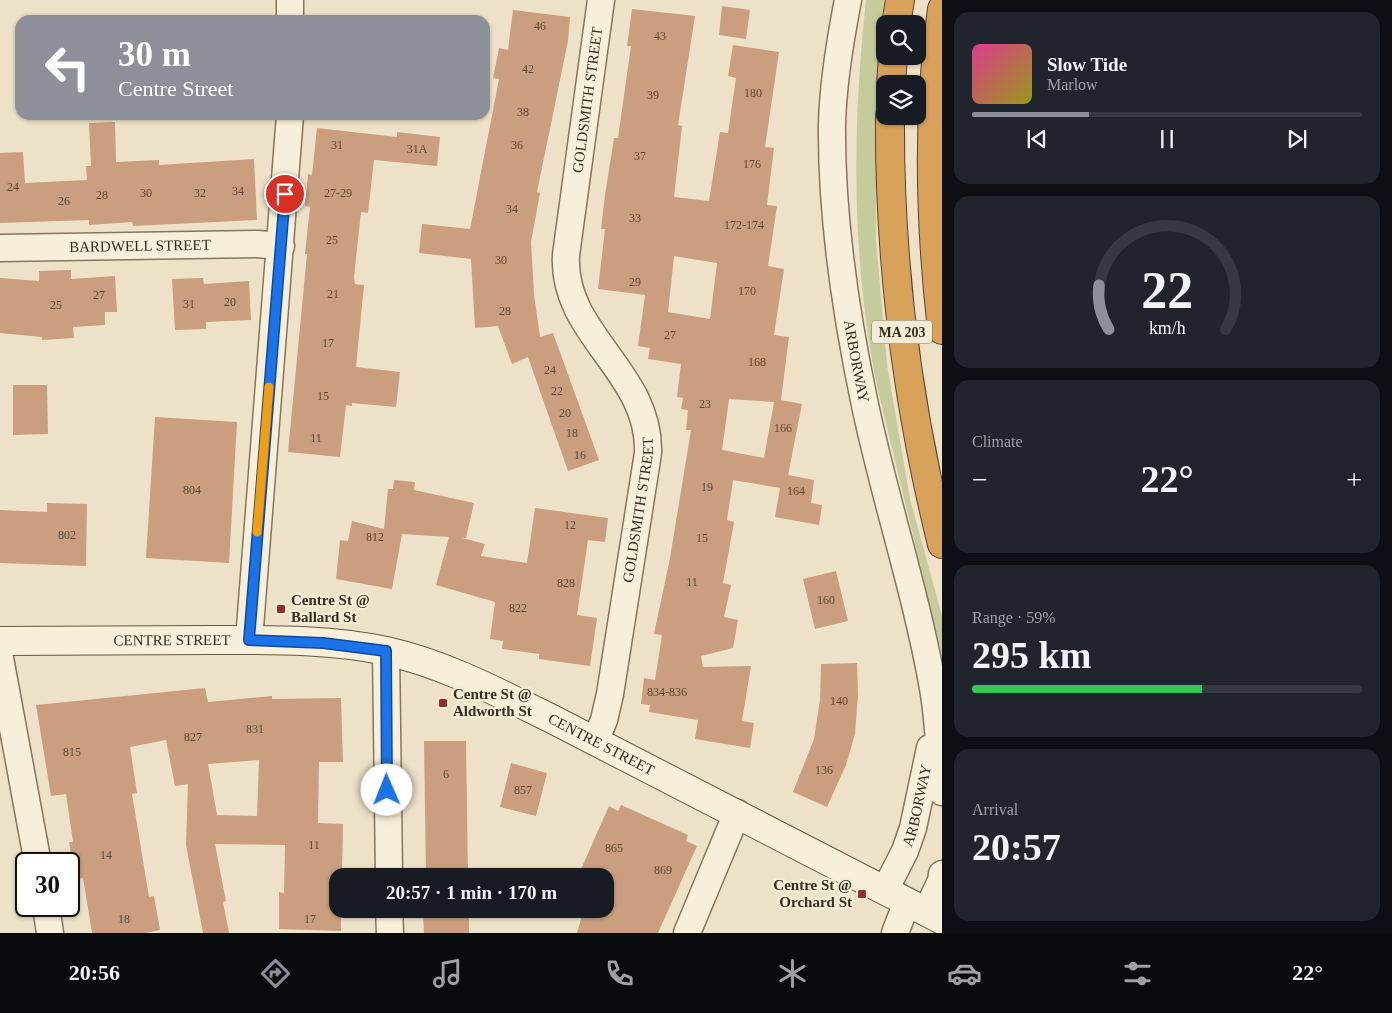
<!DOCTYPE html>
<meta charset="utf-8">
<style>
body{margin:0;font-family:Georgia,serif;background:#20242c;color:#f1f3f6;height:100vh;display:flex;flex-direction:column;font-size:19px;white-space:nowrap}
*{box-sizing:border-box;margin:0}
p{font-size:16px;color:#9ea1a6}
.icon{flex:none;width:28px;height:28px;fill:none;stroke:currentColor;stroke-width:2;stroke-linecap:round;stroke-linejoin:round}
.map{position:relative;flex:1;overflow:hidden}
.details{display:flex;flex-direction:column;gap:12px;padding:12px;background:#0d0f14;width:450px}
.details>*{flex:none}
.hud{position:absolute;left:15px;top:15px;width:475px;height:105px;border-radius:15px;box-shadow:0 1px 4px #0004;background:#8c9099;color:#fff;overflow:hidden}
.tools{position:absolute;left:876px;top:15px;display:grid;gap:10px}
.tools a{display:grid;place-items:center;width:50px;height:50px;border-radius:10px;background:#171b24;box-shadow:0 1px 4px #0004;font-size:25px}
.speed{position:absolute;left:15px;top:852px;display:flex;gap:10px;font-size:25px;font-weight:700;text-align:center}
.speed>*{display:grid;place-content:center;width:65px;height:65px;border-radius:50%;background:#171b24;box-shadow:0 1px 4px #0004;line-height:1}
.speed .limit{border:2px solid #111;border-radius:8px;background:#fff;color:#111}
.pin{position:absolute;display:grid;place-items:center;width:42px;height:42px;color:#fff;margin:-21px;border:2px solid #fff;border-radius:50%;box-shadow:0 1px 5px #0007}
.me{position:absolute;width:55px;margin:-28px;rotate:359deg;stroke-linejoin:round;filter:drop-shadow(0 0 4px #0008)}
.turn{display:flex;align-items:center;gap:18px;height:105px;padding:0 20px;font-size:22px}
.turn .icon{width:65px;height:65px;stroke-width:2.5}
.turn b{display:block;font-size:35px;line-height:42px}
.big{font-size:38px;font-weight:700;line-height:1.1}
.details .tile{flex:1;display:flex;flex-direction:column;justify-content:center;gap:8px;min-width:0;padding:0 18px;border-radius:15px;background:#20242c}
.details .dial{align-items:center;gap:0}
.dial svg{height:130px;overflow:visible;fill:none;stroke:#363941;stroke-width:7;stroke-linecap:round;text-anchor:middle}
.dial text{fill:#f1f3f6;stroke:none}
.song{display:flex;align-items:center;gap:15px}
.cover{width:60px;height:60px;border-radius:8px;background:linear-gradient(135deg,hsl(330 70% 55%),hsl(60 70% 35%))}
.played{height:5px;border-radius:2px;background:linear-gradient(90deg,#8c9099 30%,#363941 30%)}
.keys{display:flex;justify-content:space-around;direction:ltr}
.heat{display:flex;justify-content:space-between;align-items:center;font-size:28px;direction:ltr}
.charge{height:8px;border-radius:4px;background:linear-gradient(90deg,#34c759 59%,#363941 0)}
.trip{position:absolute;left:329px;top:868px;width:285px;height:50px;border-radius:15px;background:#171b24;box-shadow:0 1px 4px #0004;font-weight:700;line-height:50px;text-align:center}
.menu{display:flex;height:80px;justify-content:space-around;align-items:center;background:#090b0e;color:#9ea1a6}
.menu .icon{width:35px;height:35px}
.menu .current{color:#8c9099}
.menu b{font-size:22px;color:#f1f3f6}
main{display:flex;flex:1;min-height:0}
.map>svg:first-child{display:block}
</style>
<main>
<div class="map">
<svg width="942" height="933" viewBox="0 0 942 933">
<rect width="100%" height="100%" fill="#ede2c7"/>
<path fill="#c5cb9b" d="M866,0H884L879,38L876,106V240L887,365L910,499L942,616V655L878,390C851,261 852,130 866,0Z"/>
<path fill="#ca9e7e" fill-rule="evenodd" d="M722,6L750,10L746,39L719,35Z
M632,9L695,16L678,125L682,126L674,197L709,201L720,132L728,133L736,78L728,76L733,45L779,52L765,147L774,148L767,205L777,206L768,266L784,269L774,335L789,337L781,400L802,404L788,475L814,480L811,503L822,505L819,525L775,517L780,488L733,480L727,520L734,522L723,583L731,585L724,617L738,620L733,648L701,656L703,667L751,666L742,721L754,723L750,748L695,739L698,720L649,712L650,705L641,704L644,678L655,680L662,635L654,634L670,558L691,430H686L688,410L681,409L683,398L677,397L681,364L648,359L650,348L638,346L645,295L598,289L605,229H601L605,195L614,138H618L631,46H627ZM674,256L717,263L710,319L668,312ZM729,399L774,402L764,458L722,450Z
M513,10L570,17L568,41L537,192L540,193L531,242L534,294L540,337L553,333L599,460L568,471L528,357L512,364L498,326L475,328L471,259L419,253L422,224L470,229L499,79L493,78L499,48L508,50Z
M115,122L116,162L159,160V165L254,159L257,220L133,226L132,222L89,225V220L0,223V153L23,152L25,183L87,180L86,166H91L89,123Z
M317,128L397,137V132L440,137L437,166L374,160L368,213L361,212L354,277L355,284L364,285L356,367L400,372L396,407L352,403V406L346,405L340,457L288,452L307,254H305L310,207L305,206L308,174L312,175Z
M71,270V279L115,276L117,312H105V325L73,327L74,338L42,340V337L0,333V278L39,281V271Z
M203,278L204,284L249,281L251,320L206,322V329L175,330L172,279Z
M13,385H47L48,434L13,435Z
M155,417L237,422L229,563L146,558Z
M394,480L415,482L414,490L474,503L466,538H462L485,544L481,556L527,563L535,508L608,518L605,542L588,540L577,615L597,618L590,666L539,659V654L502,649L503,641L490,639L495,602L436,585L449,537L402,534L392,589L336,579L340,540L348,541L352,521L384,529L388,489H393Z
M47,503L87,504L86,566L0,563V510L47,512Z
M836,571L848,621L815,629L803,579Z
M857,663L858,695L855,734L846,765L827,807L793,792L814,739L820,700L821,664Z
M205,688L208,702L272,696V699L341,698L343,762H319L318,823L343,824L342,876H338V909H341V931L279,929V892L284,893L285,845L215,844L226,901L223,902L229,933H203L186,845L188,784L175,786L166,740L130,747L137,793L132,794L149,897L154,896L160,930L145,933H92L83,878L75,879L69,842H73L66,794L51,796L36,705ZM259,760L257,816L217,815L208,764Z
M424,741H466L468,876H426Z
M511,763L547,773L536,816L500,807Z
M621,805L688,835L686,841L697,846L658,933H577L584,909H605V876H578L609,806L618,811Z
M427,909H469V933H424L423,912H427Z"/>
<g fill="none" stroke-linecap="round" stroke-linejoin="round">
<defs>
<g id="street">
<path d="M290,0V20"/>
<path id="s1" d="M848,0C840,41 833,83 832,124C831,216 846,315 865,405C885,500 916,592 933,688C939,722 940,757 942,792"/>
<path id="s2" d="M0,248L257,244L281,246"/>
<path d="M249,640L290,115"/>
<path d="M386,651L389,876"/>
<path d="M0,658L38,864"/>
<path id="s3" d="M595,741L604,720L610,694L648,453C651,372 561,334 566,255L601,0"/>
<path id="s4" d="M885,890L905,851L913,828L930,748"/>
<path d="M46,906L50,933"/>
<path d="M389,909L390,933"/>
<path d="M926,912L941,881L942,874"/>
<path d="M687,933L737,813"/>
<path d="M895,933L907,902"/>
</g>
<g id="secondary">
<path id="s5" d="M0,641C71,641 142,640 212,640C270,640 330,639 386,651C445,664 501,694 554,720L942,920"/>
</g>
<path id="highway" d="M942,9C927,114 930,225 942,330
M896,24L900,0
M891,84L893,56
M890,116C889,261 907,404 942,544"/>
</defs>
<use href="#street" stroke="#88745d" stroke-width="29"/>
<use href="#secondary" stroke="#6a5540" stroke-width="30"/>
<use href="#highway" stroke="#564231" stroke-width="30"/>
<use href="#street" stroke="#f8efda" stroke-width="26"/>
<use href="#secondary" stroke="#f8efda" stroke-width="28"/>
<use href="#highway" stroke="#d9a25b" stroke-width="28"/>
</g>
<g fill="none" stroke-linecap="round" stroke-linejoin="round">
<defs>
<path id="route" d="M285,194L249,640L323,643L386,651L387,790"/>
</defs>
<use href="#route" stroke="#114b97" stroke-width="12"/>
<use href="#route" stroke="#1a73e8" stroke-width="9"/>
<path stroke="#f59e0b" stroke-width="9" d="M257,532L269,387"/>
</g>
<g fill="#962e2f" stroke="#f5ecd6" stroke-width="2">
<rect x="276" y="604" width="10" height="10" rx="2.5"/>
<rect x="438" y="698" width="10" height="10" rx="2.5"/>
<rect x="857" y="889" width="10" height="10" rx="2.5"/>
</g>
<g text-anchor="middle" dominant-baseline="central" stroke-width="5" stroke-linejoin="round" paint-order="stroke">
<g font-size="12" fill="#5d4838">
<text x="540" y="26">46</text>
<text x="660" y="36">43</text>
<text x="528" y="69">42</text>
<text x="753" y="93">180</text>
<text x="653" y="95">39</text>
<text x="523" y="112">38</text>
<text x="337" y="145">31</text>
<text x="517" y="145">36</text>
<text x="417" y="149">31A</text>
<text x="640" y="156">37</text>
<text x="752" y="164">176</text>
<text x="13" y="187">24</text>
<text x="238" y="191">34</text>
<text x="146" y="193">30</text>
<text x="200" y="193">32</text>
<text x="338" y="193">27-29</text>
<text x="102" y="195">28</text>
<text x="64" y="201">26</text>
<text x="512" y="209">34</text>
<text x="635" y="218">33</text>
<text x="744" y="225">172-174</text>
<text x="332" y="240">25</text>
<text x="501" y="260">30</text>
<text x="635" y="282">29</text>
<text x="747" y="291">170</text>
<text x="333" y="294">21</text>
<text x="99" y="295">27</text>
<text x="230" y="302">20</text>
<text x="189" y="304">31</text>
<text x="56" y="305">25</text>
<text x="505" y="311">28</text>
<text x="670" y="335">27</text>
<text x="328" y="343">17</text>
<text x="757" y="362">168</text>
<text x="550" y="370">24</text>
<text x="557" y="391">22</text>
<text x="323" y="396">15</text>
<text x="705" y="404">23</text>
<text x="565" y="413">20</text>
<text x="783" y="428">166</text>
<text x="572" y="433">18</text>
<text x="316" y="438">11</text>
<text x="580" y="455">16</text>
<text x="707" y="487">19</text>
<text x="192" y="490">804</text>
<text x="796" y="491">164</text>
<text x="570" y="525">12</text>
<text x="67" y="535">802</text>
<text x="375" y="537">812</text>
<text x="702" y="538">15</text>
<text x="692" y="582">11</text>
<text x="566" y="583">828</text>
<text x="826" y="600">160</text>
<text x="518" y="608">822</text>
<text x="667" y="692">834-836</text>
<text x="839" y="701">140</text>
<text x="255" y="729">831</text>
<text x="193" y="737">827</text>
<text x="72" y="752">815</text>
<text x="824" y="770">136</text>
<text x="446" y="774">6</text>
<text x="523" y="790">857</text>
<text x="314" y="845">11</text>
<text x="614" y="848">865</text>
<text x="106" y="855">14</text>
<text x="663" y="870">869</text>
<text x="124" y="919">18</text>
<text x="310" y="919">17</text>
</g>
<rect fill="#f5ecd6" stroke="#716657" stroke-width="1" x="872" y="320.5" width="60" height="23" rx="4"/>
<g font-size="14" font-weight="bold" fill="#392c20">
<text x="902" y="332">MA 203</text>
</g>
<g font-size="15" fill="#392c20" stroke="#f5ecd6">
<text stroke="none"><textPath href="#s3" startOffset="669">GOLDSMITH STREET</textPath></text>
<text stroke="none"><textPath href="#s2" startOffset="140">BARDWELL STREET</textPath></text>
<text stroke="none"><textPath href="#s1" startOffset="364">ARBORWAY</textPath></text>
<text stroke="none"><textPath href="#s3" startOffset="236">GOLDSMITH STREET</textPath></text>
<text stroke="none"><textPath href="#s5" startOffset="172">CENTRE STREET</textPath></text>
<text stroke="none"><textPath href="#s5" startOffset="622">CENTRE STREET</textPath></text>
<text stroke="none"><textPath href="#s4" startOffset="91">ARBORWAY</textPath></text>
</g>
<g font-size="15" font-weight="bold" fill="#392c20" stroke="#f5ecd6" text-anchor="start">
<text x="291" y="600">Centre St @<tspan x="291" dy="17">Ballard St</tspan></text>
<text x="453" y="694">Centre St @<tspan x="453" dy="17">Aldworth St</tspan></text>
<text x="852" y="885" text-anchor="end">Centre St @<tspan x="852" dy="17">Orchard St</tspan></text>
</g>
</g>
</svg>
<div class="tools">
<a><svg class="icon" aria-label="search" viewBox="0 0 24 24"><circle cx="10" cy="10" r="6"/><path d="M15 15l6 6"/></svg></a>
<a><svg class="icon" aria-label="layers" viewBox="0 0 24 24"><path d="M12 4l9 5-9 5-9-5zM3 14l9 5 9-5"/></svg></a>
</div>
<div class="speed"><div class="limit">30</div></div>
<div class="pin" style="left:285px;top:194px;background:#d93025"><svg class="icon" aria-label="arrive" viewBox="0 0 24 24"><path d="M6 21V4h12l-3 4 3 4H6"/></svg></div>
<svg class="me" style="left:387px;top:790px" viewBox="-20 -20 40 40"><circle r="19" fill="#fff"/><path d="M0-13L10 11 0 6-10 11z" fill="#1a73e8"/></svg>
<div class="trip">20:57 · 1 min · 170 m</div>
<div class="hud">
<div class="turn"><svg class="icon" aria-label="left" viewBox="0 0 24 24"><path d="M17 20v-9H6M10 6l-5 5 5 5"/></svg><div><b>30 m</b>Centre Street</div></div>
</div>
</div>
<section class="details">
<div class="tile">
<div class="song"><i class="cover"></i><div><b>Slow Tide</b><p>Marlow</p></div></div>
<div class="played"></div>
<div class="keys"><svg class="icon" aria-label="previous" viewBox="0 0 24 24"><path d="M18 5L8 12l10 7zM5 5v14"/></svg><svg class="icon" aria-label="pause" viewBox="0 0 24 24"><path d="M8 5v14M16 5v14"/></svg><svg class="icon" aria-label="next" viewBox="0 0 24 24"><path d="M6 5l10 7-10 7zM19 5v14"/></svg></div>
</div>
<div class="tile dial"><svg viewBox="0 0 100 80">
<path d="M14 69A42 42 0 1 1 86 69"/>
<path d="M14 69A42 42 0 0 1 8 42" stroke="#8c9099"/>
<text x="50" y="56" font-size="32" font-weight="700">22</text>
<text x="50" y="72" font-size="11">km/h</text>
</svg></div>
<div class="tile"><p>Climate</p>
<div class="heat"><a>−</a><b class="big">22°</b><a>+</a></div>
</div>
<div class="tile"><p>Range · 59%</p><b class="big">295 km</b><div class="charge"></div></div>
<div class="tile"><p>Arrival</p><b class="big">20:57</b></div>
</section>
</main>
<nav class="menu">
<b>20:56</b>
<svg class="icon current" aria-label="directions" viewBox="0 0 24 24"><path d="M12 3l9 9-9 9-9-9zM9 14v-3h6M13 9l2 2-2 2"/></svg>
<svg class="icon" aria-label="music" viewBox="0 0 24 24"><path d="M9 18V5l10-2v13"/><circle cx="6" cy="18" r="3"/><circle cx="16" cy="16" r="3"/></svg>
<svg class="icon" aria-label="phone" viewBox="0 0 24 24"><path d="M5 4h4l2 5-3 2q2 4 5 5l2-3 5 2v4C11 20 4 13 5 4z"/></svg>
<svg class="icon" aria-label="climate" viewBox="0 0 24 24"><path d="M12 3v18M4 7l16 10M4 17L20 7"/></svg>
<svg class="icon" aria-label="car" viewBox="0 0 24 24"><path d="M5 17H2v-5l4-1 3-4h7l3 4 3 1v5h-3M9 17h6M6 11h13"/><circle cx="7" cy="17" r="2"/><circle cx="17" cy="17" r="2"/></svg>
<svg class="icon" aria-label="filters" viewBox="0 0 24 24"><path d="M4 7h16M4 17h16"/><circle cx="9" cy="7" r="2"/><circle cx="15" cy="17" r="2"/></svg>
<b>22°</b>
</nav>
